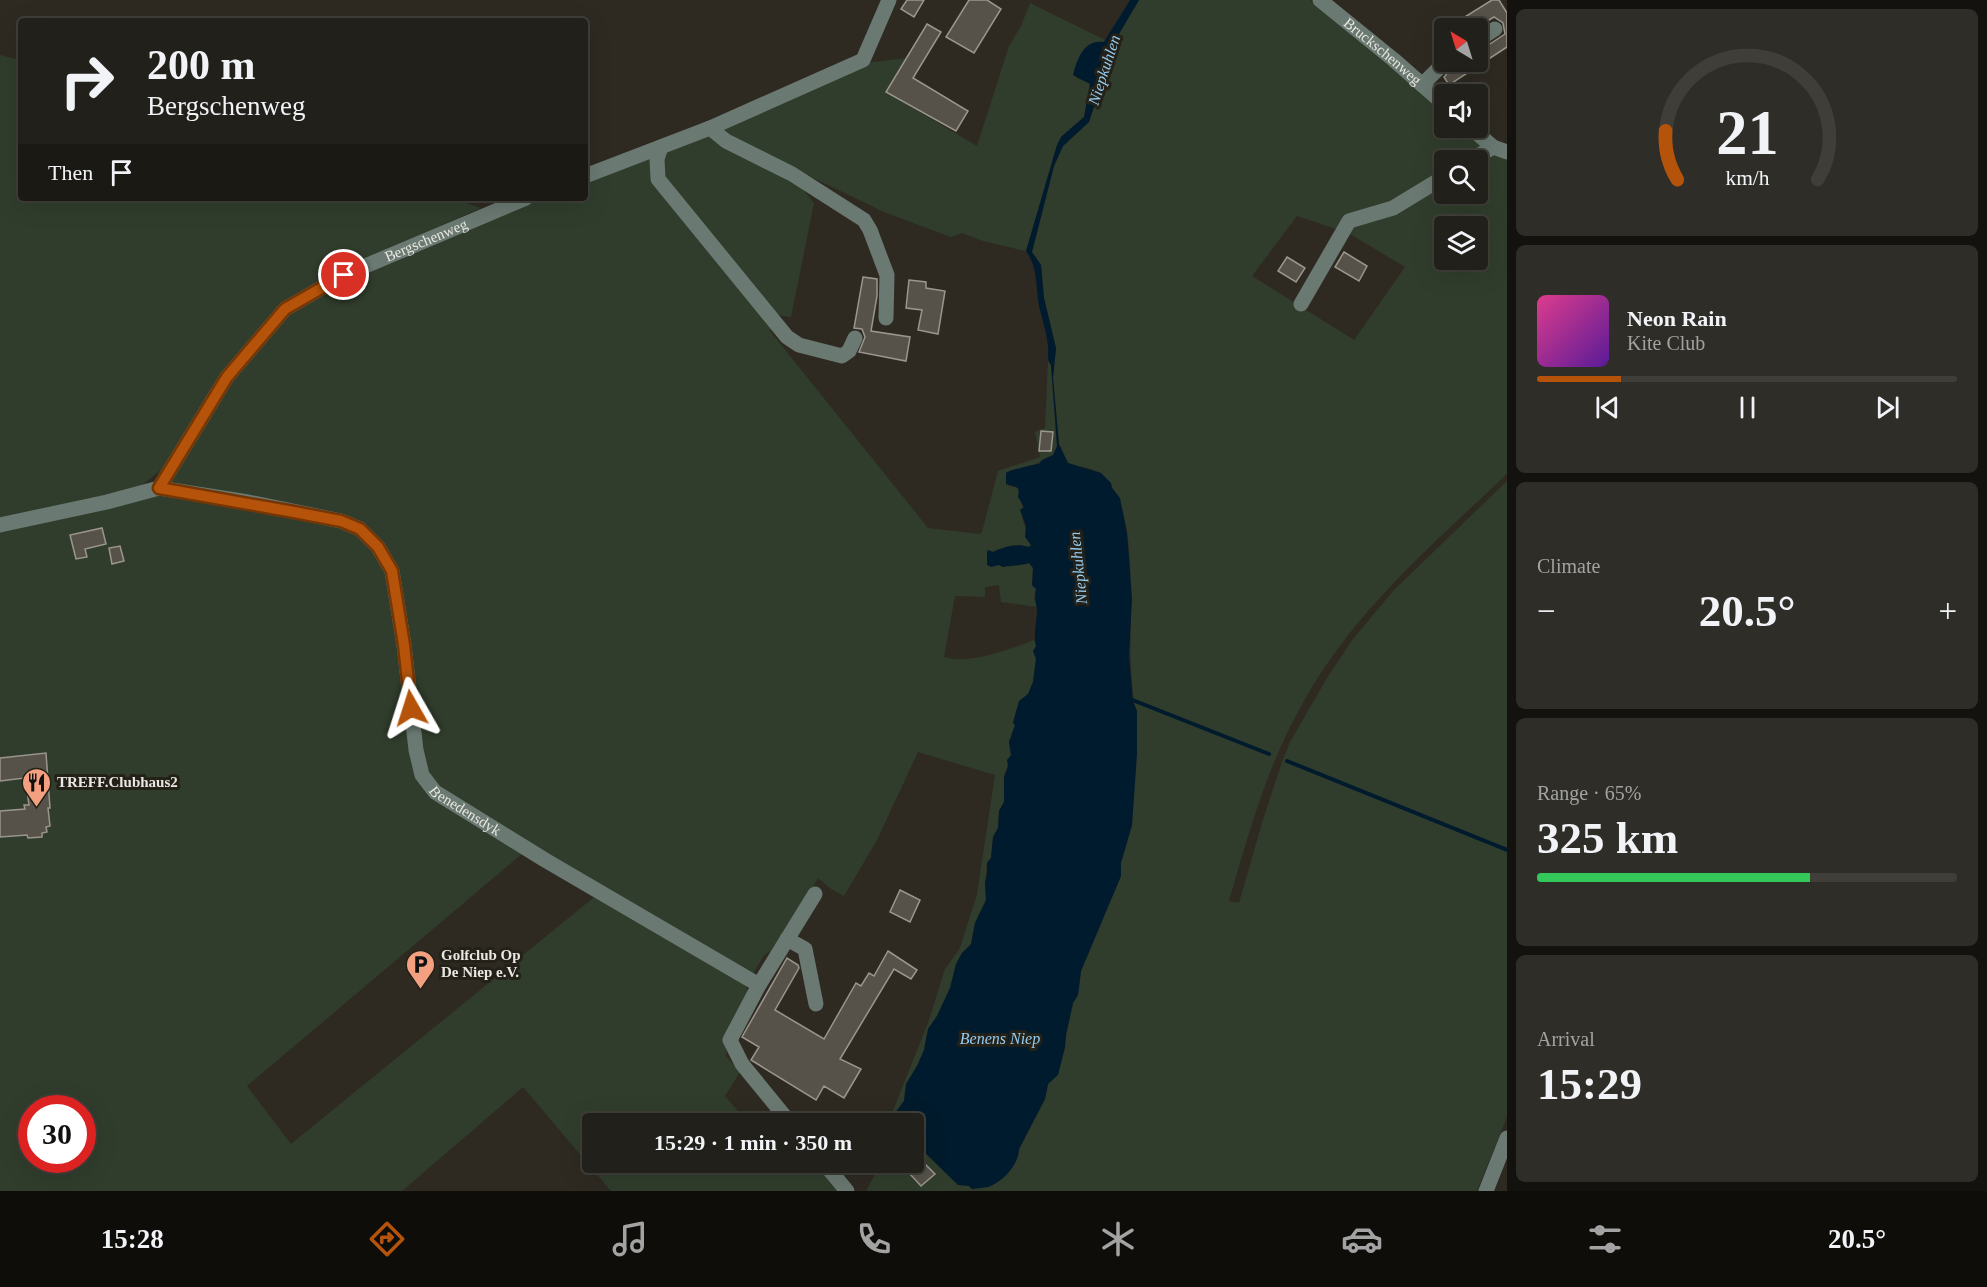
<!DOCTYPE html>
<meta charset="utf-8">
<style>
body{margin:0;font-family:Georgia,serif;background:#2e2d27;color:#f1f3f6;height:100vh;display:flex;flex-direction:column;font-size:22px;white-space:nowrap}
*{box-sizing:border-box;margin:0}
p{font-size:20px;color:#a2a3a2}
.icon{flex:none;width:33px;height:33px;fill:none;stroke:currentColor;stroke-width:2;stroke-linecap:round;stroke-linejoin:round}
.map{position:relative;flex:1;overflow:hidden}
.drawer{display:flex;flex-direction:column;gap:9px;padding:9px;background:#13120e;width:480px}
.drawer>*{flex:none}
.guide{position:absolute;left:18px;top:18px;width:570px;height:183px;border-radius:6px;box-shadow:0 6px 24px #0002,0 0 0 2px #3f3e39;background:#22201a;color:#f1f3f6;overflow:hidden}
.needle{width:39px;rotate:322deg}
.tools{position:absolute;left:1434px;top:18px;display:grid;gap:12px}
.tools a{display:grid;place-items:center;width:54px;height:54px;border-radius:6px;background:#22201a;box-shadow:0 6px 24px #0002,0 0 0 2px #3f3e39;font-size:30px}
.speed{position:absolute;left:18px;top:1095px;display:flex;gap:12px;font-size:30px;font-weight:700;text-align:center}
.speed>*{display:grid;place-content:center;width:78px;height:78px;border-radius:50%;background:#22201a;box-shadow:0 6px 24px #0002,0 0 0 2px #3f3e39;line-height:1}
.speed .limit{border:9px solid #d22;background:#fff;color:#111}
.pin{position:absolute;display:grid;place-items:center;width:51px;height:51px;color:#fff;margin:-26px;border:3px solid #fff;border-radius:50%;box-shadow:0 2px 6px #0007}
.me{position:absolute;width:66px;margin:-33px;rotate:354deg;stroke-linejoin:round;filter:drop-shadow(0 0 4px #0008)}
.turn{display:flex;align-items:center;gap:21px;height:126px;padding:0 30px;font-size:27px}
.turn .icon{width:78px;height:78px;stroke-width:2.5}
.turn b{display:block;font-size:42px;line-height:51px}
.then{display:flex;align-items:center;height:57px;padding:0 30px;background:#0003;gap:12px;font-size:22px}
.big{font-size:45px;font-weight:600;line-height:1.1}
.drawer .tile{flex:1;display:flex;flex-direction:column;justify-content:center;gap:9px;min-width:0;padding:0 21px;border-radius:9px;background:#2e2d27}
.drawer .dial{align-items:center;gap:0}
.dial svg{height:156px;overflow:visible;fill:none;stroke:#3f3e39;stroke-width:7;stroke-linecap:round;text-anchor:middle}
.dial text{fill:#f1f3f6;stroke:none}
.song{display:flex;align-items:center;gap:18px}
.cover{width:72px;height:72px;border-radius:9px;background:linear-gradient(135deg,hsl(330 70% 55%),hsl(270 70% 35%))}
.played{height:6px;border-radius:3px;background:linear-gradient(90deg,#b45309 20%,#3f3e39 20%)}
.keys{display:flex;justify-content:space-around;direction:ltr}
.heat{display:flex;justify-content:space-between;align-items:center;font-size:33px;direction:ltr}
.charge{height:9px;border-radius:4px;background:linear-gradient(90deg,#34c759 65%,#3f3e39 0)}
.trip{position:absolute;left:582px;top:1113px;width:342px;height:60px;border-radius:6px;background:#22201a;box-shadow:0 6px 24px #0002,0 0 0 2px #3f3e39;font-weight:600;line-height:60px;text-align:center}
.tab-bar{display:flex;height:96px;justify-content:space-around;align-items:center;background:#0e0d0a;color:#a2a3a2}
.tab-bar .icon{width:42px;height:42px}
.tab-bar .active{color:#b45309}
.tab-bar b{font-size:27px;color:#f1f3f6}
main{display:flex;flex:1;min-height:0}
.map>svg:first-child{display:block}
</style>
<main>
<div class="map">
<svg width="1507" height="1191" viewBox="0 0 1507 1191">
<rect width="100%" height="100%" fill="#2e2a22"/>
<path fill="#303d2c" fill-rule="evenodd" d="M1139,0H1310L1342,22L1444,108V128H1469L1485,141C1477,160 1463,160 1444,160V173L1339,230L1297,216L1252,276L1354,340L1405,267L1345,231L1444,181V194H1478V162L1493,154L1507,158V474C1433,544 1354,611 1304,701C1268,763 1249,832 1229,901L1239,903L1262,823L1282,762L1290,742L1327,678L1353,639L1393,591L1507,481V1117L1477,1191H866L881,1163L914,1162V1140L919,1147L972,1189L980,1187L1019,1150L1045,1099L1048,1084L1058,1074L1065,1047L1066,1035L1073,1003L1078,995L1081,971L1121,876V863L1132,825L1137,711C1133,701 1133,691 1132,680C1126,624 1143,522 1106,478C1098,467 1079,468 1068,463L1059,444L1053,378L1056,348L1044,298L1041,265L1032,252L1054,166L1063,146L1089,122L1116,39ZM1444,226H1478V260H1444Z
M1030,3L1105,40L1076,78L1090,83L1084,117L1061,137L1057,145L1026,251L983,241L962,233L951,237L884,212L728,137L723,129L866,63L906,58L886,92L977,146L1009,46L1021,26Z
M0,55L21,60V198H453L481,208L342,270L282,305L168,464L145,483L127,493L0,520Z
M711,134L794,178L814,203L791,317L772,314L664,181L661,168L665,151Z
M655,155L652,169L772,327L770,331L928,528L979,534L982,532L998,471L1040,457L1035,432L1045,428L1048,361L1051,365L1057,446L1056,452C1049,459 1030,467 1020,469C1014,470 1011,469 1006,473V481L1009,486L1016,487C1024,499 1022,503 1022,515C1022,521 1029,537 1031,545L1029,547C1015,543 1005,547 992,552L989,550L999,565L1003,567C1012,565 1020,566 1029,563L1033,568L1032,585L1036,589L1034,598L1037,607L1001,602L999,585L985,587V597L955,596L944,657C968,665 1011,649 1034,640L1036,646L1033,651L1036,659L1033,682L1028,694L1019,702L1013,722L1015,725L1009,742L1011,755L1004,777V802L999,811L998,828L993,837L991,858L987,863L985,883L986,900L975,923L971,944L962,953L956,964L950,988L937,1016L928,1029L924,1050L917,1066L906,1084L904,1101L895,1113L892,1123H888L928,1023L945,969L960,948L977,894L995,775L918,752L877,840L844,896L831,889L818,878L777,948L764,955L746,986L749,994L729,1033L726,1056L740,1072L725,1096L738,1111L727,1120L730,1123L592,1124V1162L815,1163L840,1191H611L523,1087L402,1191H0V531L158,492L233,379L288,315L347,280L497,213L538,198H585V180ZM523,853L598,894L291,1144L247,1086ZM32,1108H82V1160H32Z"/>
<path fill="#001b2d" d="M1130,0H1139L1116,39L1089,122L1063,146L1054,166L1032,252L1041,265L1044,298L1056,348L1053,378L1059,444L1068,463L1101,473L1111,483L1112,488L1120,498L1127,533L1132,599L1129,655L1133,702L1137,711V754L1132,825L1121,863V876L1081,971L1078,995L1073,1003L1066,1035L1065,1047L1058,1075L1048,1084L1045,1099L1019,1149C1019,1164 1004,1180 991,1186C986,1188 977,1188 972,1189L969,1186L958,1185L919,1147L914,1140V1124L892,1123L895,1113L904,1101L906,1084L917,1066L924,1050L928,1029L937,1016L950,988L956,964L962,953L971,944L975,923L986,900L985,883L987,874V863L991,858L993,837L998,828L999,811L1004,802V777L1008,766L1007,760L1011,755L1009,742L1015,725L1013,723L1019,701L1028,694L1033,682L1036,659L1033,651L1036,646C1033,634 1037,622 1037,610C1036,602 1034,597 1036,589L1032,585L1033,568L1029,563C1020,566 1012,565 1003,567L999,565L991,567L987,565V552L988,550L993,552C1005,547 1015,543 1029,547L1031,545L1025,537L1026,526L1020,510L1024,507L1018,497L1019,489L1016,487L1006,484V473C1010,470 1035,464 1039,464L1042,460L1053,455L1057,446L1051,365C1046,359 1049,354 1048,347C1047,334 1043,322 1040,310C1035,289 1039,269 1026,251L1057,145L1061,137L1084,117L1090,84L1073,75C1077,59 1084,39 1104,42Z"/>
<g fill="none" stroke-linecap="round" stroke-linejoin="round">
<path stroke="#001b2d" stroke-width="4" d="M1130,699L1269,754
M1287,761L1507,850"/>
</g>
<path fill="#565249" stroke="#9b968d" stroke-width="1.5" d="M907,0H924L914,17L901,9Z
M969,0H987L1001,9L974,53L946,37Z
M1492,0H1499L1507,13V47L1449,85L1444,77L1452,68L1462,62H1478V52L1505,34L1503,23L1494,17L1476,28H1447Z
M927,24L941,32L913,78L968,111L956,131L886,92Z
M1344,252L1367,266L1359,281L1335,267Z
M1287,257L1305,268L1296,282L1278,271Z
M863,277L877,279V296L871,331L910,337L906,361L859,352L865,337L862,329L854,328Z
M909,280L926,282V288L945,291L938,334L918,330L922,310L906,308Z
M1041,431L1053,432L1051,451H1039Z
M102,528L106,544L85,549L87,557L76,559L70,535Z
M120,546L124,561L112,564L109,548Z
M46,753L50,808H48L50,826L46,827L47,832L42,833V837L28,838L27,835L0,837V811L25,809L24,805H29L26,783H24V778L0,781V758Z
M900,890L920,900L910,922L890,912Z
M888,951L917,970L911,979L894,969L840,1059L861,1069L844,1098L824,1086L816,1100L751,1060L759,1047L742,1037L787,958L798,965L799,968L775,1010L824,1039L856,983L861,986L869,973L874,976Z
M923,1162L935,1174L921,1186L910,1174Z"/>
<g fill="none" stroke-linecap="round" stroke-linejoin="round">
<g stroke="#6a7972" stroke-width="15">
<path id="s1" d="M1320,0L1394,60L1444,104"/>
<path d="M1478,40L1495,29"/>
<path d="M1422,85L1445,62"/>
<path d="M710,128L726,141L792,174L864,220L870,230L887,275L886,318"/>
<path d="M1471,128L1493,147L1507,152"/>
<path d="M661,147L657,159L658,179L787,337L799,345L842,356L849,351L855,338"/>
<path d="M1471,160L1493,147"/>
<path d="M585,176L710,128L863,60L889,0"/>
<path d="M1301,304L1349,221L1393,208L1444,177"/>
<path id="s2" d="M159,488L248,502L341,521L360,529L378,547L392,571L404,645L416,750L422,775L435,792L545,860L759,985L730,1040L742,1064L791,1124"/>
<path id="s3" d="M0,525L107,502L159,488L227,377L285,309L344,275L526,198"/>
<path d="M787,939L805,949L816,1004"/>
<path d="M759,985L815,894"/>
<path d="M823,1162L847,1191"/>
<path d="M1486,1191L1507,1138"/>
</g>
</g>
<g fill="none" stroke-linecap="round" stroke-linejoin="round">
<defs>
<path id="route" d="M344,275L285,309L227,377L159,488L294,512L341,521L360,529L378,547L392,571L404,645L411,708"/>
</defs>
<use href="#route" stroke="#753606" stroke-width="15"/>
<use href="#route" stroke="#b45309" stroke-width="10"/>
</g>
<defs>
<symbol id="restaurant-pin" viewBox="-11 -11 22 30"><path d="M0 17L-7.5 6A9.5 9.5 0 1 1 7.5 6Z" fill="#f2a080" stroke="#242119"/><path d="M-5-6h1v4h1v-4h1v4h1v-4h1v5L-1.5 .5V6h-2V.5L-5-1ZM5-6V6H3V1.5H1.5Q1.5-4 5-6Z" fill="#111"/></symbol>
<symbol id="parking-pin" viewBox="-11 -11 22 30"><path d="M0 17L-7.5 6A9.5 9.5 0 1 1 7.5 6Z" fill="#f2a080" stroke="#242119"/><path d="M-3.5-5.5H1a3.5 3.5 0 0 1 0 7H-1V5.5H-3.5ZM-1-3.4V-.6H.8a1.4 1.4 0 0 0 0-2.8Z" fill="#111"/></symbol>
</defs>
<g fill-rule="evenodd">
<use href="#restaurant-pin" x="20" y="766" width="33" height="45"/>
<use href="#parking-pin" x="404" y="948" width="33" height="45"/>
</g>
<g text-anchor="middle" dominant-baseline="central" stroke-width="6" stroke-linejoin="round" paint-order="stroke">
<g font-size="15" fill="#e9e7e1" stroke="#242119">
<text stroke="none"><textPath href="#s1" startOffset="81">Bruckschenweg</textPath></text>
<text stroke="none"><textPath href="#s3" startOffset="540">Bergschenweg</textPath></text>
<text stroke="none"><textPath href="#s2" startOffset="522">Benedensdyk</textPath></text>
</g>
<g font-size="15" font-weight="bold" fill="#e9e7e1" stroke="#242119" text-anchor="start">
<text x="57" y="782">TREFF.Clubhaus2</text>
<text x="441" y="955">Golfclub Op<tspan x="441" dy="17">De Niep e.V.</tspan></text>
</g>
<g font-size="16" font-style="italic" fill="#94cbf1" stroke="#242119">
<text transform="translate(1104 70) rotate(-72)">Niepkuhlen</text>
<text transform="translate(1078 568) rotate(-96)">Niepkuhlen</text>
<text x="1000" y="1038">Benens Niep</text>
</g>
</g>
</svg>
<div class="tools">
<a><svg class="needle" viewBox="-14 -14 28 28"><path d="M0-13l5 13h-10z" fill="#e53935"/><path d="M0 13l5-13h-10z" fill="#a2a3a2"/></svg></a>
<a><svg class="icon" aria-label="sound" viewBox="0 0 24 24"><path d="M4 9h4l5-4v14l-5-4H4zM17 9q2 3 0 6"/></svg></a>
<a><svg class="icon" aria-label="search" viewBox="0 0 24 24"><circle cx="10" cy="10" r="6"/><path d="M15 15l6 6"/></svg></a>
<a><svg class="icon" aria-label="layers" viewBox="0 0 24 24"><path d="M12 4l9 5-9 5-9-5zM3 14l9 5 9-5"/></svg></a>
</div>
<div class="speed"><div class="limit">30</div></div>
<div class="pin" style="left:344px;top:275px;background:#d93025"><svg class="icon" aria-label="arrive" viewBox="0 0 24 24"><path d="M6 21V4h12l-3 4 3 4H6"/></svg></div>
<svg class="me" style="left:411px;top:708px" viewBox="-20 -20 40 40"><path d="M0-17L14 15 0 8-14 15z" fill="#b45309" stroke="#fff" stroke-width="4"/></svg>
<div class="trip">15:29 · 1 min · 350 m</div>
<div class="guide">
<div class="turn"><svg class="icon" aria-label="right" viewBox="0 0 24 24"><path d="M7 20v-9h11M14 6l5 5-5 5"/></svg><div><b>200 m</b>Bergschenweg</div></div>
<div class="then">Then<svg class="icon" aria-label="arrive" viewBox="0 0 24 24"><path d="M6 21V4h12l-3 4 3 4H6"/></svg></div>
</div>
</div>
<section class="drawer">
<div class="tile dial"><svg viewBox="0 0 100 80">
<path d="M14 69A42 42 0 1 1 86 69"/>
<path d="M14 69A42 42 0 0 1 8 44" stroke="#b45309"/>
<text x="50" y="56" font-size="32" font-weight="700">21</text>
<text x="50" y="72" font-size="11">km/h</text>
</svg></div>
<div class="tile">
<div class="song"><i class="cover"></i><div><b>Neon Rain</b><p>Kite Club</p></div></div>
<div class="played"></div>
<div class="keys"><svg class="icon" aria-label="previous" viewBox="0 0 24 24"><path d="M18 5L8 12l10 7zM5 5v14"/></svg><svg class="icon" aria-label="pause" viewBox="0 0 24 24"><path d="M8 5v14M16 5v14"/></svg><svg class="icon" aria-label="next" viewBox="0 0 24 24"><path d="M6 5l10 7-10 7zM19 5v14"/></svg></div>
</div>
<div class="tile"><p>Climate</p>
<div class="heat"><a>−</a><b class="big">20.5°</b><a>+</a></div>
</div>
<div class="tile"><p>Range · 65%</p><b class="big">325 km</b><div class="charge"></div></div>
<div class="tile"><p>Arrival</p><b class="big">15:29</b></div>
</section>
</main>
<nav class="tab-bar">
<b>15:28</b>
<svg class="icon active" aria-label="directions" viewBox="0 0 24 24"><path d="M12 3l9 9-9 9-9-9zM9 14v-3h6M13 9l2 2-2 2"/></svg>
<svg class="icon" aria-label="music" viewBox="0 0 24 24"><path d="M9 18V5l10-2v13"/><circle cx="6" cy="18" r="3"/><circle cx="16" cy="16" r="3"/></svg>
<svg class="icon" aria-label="phone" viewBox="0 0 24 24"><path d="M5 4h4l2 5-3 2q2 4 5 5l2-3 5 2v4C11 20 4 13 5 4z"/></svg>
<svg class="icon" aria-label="climate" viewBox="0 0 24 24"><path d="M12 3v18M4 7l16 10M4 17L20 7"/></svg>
<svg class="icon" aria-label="car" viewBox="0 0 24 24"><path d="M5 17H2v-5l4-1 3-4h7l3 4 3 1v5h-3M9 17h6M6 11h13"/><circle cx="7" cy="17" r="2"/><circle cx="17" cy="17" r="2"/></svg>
<svg class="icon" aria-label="filters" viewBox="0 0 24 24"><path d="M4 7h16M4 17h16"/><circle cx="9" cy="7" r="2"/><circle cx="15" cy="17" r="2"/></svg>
<b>20.5°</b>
</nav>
